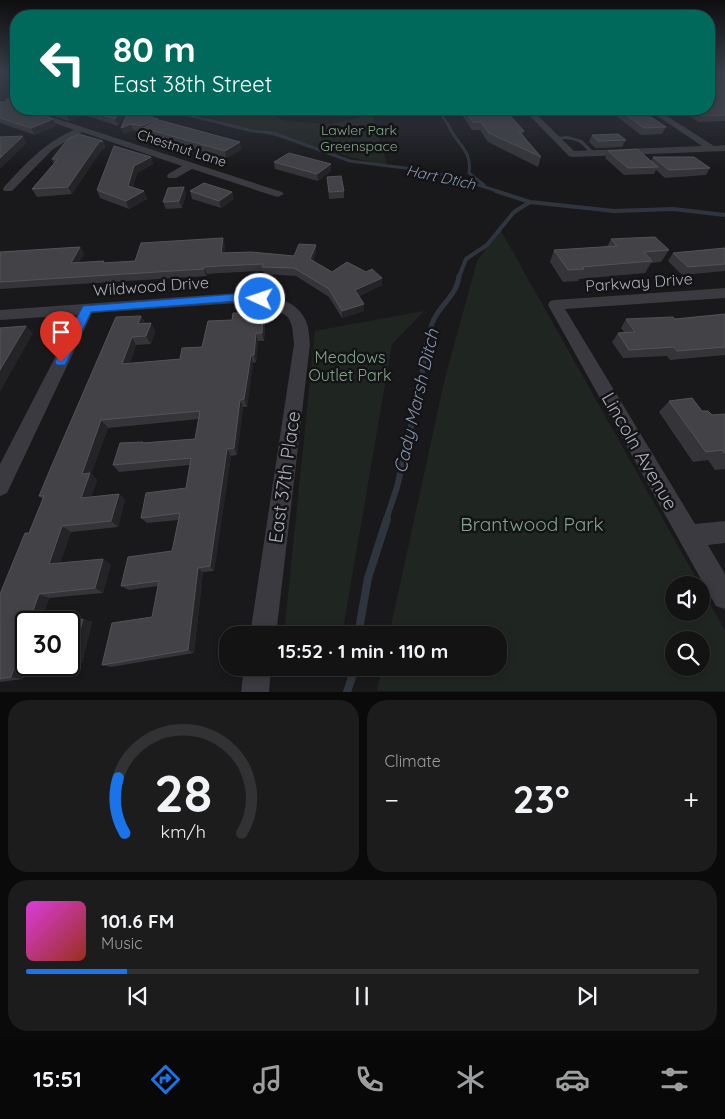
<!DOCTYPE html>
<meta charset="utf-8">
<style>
body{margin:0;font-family:Quicksand,sans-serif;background:#1c1c1d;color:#f1f3f6;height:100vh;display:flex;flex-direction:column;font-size:19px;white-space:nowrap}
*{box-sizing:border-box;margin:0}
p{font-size:16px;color:#9d9ea0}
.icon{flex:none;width:28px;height:28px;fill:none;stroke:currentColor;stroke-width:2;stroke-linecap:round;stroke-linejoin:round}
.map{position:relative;height:692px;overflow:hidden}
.details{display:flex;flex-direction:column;gap:8px;padding:8px;background:#0a0a0b;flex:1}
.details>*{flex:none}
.top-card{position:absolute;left:10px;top:10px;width:705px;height:105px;border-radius:20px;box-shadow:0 2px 8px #0003,0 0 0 1px #323234;background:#00695c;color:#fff;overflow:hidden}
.controls{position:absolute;left:665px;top:576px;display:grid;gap:10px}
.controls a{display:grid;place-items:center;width:45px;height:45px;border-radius:50%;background:#131314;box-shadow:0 2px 8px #0003,0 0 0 1px #323234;font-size:25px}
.speed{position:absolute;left:15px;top:611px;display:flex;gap:10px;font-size:25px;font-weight:700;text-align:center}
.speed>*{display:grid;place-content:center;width:65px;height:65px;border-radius:50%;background:#131314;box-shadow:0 2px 8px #0003,0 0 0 1px #323234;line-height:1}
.speed .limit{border:2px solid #111;border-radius:8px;background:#fff;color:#111}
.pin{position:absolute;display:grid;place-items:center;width:42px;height:42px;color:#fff;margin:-51px -21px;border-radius:50% 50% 50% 0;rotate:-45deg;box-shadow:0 0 5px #0007}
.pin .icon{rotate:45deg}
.me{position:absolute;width:55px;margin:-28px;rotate:273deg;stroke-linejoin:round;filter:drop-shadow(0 0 4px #0008)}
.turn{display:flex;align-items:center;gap:18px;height:105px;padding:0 20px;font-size:22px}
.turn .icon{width:65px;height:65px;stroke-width:2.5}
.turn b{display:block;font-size:35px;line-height:42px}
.big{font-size:38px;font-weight:700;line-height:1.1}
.details .widget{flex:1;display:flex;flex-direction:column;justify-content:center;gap:8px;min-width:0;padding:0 18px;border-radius:20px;background:#1c1c1d}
.details .dial{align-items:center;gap:0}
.dial svg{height:130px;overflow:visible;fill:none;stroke:#323234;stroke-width:7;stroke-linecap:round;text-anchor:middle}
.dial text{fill:#f1f3f6;stroke:none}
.song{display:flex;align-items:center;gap:15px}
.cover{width:60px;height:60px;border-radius:8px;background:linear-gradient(135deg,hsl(300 70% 55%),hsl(10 70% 35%))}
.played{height:5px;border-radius:2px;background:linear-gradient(90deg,#1a73e8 15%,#323234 15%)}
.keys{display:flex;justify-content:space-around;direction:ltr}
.heat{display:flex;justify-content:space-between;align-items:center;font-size:28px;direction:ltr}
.details .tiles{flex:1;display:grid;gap:8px;grid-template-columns:1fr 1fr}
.widget:last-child{grid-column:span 2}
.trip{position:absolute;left:219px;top:626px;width:288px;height:50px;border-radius:20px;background:#131314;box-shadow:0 2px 8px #0003,0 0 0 1px #323234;font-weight:700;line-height:50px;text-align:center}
.dock{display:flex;height:80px;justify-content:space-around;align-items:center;background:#080808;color:#9d9ea0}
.dock .icon{width:35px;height:35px}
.dock .active{color:#1a73e8}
.dock b{font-size:22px;color:#f1f3f6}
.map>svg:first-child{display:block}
</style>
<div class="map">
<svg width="725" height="692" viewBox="0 0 725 692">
<rect width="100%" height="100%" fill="#19191b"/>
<path fill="#1f2621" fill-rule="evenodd" d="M174,109H262L285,121L331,124L372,114L388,167Z
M500,229L700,585H674V612H701V588L725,630V691H377L382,668H498V635H389L445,378L477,261ZM674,640H701V668H674Z
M424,311L392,344L342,635H284L315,331Z"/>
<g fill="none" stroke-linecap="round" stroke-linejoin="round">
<path stroke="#2f353e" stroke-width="2.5" d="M162,109L229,125
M438,109L448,125"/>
<path stroke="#2f353e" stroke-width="3" d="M224,124L253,131L273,133L350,161L413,169L457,178L500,192
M448,124C455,144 473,149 469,173L484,185"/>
<path stroke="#2f353e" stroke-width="4" d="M496,191L530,202L614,211L673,209L725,215
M459,277L466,259L487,245L514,212L530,202"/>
<path stroke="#2f353e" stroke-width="5" d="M420,384C425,363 425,338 434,319C442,303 457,295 459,276"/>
<path stroke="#2f353e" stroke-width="6" d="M386,520L397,487L421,383"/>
<path stroke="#2f353e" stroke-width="8" d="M358,635L368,578L387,519
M347,692L355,668"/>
<path fill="#3a3a40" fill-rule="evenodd" d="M568,136L582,140L595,153L590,154C580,139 573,139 556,139L554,138L556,137Z"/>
<path fill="#3a3a40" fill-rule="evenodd" d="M16,109H27L282,192L284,194L278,197L274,196L192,169L176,178H168L167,176L168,174L182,166L82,132L53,149L12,191H4L3,189L4,187C25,164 45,142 74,130Z
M523,109H531L574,151L702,146L647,109H656L714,146L725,145V151L572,157L569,156Z
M725,288V298L565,309L695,524L725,521V543L708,545L725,574V609L716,606L548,305L550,301L555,300Z
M237,293C261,294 295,295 306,321C309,328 309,336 310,344L276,635H250L294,344L292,326L288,317L274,308L262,305L237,303L92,313L7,493L0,496V464L77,315L0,320V310Z
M244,668H271L269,692H241Z"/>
</g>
<path fill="#353539" d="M709,72H725V77L711,72V73L725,78V121L699,122L678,109H709Z
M16,95V109L53,119L56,126L35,135L0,123V102H5Z
M32,109H124L125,114L118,126L84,115L69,121Z
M129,109L154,118L159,120L242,149L226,158L145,135V132L143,133L133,130L124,134L121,128Z
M460,109H504L524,131L522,135L541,157L538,167L488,142L480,130H472L460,112Z
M607,109H639L666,127L662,134L641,135Z
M592,135L626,140L622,147L596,148L589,142Z
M106,147L102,149L72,194L37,197L32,189L54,164L52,159Z
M608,151L651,161L653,157L710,168L706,175L665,178L656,170L654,174L624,175L605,158Z
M151,157L153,164L137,173L133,187L144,191L147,199L129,209L100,198L97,190Z
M274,162L331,171L318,181L275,169Z
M327,177L344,191V198L329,199Z
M184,187L186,194L182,208L166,209L163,202Z
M190,191L232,192L234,199L221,208L192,199Z
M611,239L669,250L661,262L651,263L645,273L579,279L578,281L563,282L550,262L554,250L607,247Z
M225,245L224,253L294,256L316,245V253L313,261L332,272L382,285L359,296L364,311L342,318L329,297L296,276L264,274L263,271L220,273L207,274L206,276L0,289V252L80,247L84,254L79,262L105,263L135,261Z
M725,248V271L682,275L668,261L673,253Z
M725,314V355L670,360L667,356L623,358L612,342L618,333L624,332L621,328L626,319H675Z
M259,315V316H263L265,324L264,341H258L256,362L253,363L247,407H243L237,455L231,456L214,571L203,572L194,653L111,667L102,665L152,617L158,586L129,590L121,586L172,551L178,520L147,523L141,518L186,488L190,465L119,472L113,465L144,443L195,439L199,419L108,428L91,474L97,480L91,497L119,494L125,500L118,527L71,532L60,563L111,564L103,593L49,598L26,665H66L26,671L23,679L0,682V594L29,533L43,499L39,496L141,316L145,323H151L155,331L151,344L136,345L130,363L180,359L202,347L232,320Z
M669,401L712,415L725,414V469L715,470L708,460L693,462L659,412Z
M83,619L92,622L82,663L69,665V622Z"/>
<path fill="#242427" d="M81,109L84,115L69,121L66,114Z
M122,109H124L125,114L118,126L115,119Z
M341,109H352L351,110L336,113V110Z
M153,114L155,120L158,119L160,125L143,128L145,132L143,133L141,126L148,116Z
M53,119L56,126L35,135L31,128Z
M131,124L133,130L124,134L121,128Z
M23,136L27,143L0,169V158Z
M103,141L106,147L102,149L72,194L68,187L99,142Z
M240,142L242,149L226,158L225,151Z
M151,157L153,164L137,173L132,193L128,186L134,166Z
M331,164V171L318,181L317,174Z
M184,187L186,194L182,208L179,201Z
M144,191L147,199L129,209L126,201Z
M232,192L234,199L221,208L219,201Z
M223,238L225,245L223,260L221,253Z
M316,245V253L311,266L310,259Z
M80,247L84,254L75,270L71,263Z
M204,267L207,274L206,276L204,269Z
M382,278V285L355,297V290Z
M364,304V311L342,318V311Z
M257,307L259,315L258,324L256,316Z
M141,316L145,324H138Z
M263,316L265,324L264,341L262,333Z
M151,323L155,331L151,344L146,336Z
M26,326L33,333L0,392V370Z
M256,333L258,341L256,362L254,355Z
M132,337L136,345L127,372L122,364Z
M251,355L253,363L247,407L244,399Z
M240,400L243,407L237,455L234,448Z
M101,420L108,428L91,474L97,480L89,504L81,498L82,474Z
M227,449L231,456L214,571L210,566Z
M119,494L125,500L118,527L111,521Z
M62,526L71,532L58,569L49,564Z
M103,559L111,564L103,593L95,588Z
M198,568L203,572L194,653L188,650Z
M39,594L49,598L41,622H29Z
M83,619L92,622L82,663L72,661Z
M14,668L26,671L23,679L11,677Z"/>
<path fill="#424247" stroke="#525359" d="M709,72H711V73L725,78V115L703,116L691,109H709Z
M16,95V101H11L12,104L16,106V109H24L53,119L31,128L0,118V102H5L8,98Z
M49,109H122L115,119L81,109L66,114Z
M129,109H133L153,114L148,116L158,119L141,126L131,124L121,128Z
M464,109H504L524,131H519L541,157L489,133L481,122H473Z
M618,109H639L666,127L644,128Z
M159,120L240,142L225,151L143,128Z
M79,134L103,141L99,142L68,187L32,189L58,159H52L68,139Z
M618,134L626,140L598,141L592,135Z
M23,136L0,158V137Z
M114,146L151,157L134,166L128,186L144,191L126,201L97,190Z
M637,149L658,167L628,168L608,151Z
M289,153L331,164L317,174L274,162Z
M653,157H694L710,168L669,170Z
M341,176L344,191L329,192L327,177Z
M204,183L232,192L219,201L190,191Z
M184,187L179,201L163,202L168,188Z
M655,237L669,250L644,252L652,261L582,267L584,269L568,270L554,250L617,246L611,239Z
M223,238L221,253L251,252L294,256L299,244L316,245L310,259L332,272L347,262L366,272L372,269L382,278L355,290L364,304L342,311L329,289L294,268L262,267L264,264L218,266L204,267V269L0,282V252L80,247L71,263L104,261L103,263L135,261L141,243Z
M725,248V264L688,267L673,253Z
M241,307H257L256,316H263L262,333H256L254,355H251L244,399L240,400L234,448L227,449L210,566L198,568L188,650L102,665L112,623L152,617L159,581L121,586L128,557L172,551L180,513L141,518L146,493L186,488L191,458L113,465L120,443L143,442L142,443L195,439L200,411L101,420L82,474L90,473L81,498L119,494L111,521L62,526L49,564L103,559L95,588L39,594L29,622H26V665H39L14,668L11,677L0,679V594L25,533H29L44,496H39L52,465L116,317L141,316L138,324L151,323L146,336L132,337L122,364L180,359L182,348L202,347L208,321L232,320L233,313H240Z
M725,314V347L677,351L674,347L629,350L618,333L635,332L626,319L673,317L675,319Z
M26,326L0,370V328Z
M692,398L702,411H708L712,415L725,414V454L722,450L706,452L669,401Z
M83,619L72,661H69V622H55Z"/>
<linearGradient id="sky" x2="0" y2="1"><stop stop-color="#0e0e0f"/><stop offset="0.43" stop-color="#383e4a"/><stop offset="1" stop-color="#383e4a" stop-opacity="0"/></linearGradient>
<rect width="725" height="169" fill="url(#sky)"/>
<path fill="#1a73e8" stroke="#114b97" d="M237,294L260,296L266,299L260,303L237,301L91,312L65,365H57L55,362L83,306Z"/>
<g text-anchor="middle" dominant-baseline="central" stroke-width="5" stroke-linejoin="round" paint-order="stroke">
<g font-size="14" fill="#83a48a" stroke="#141416">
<text x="359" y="130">Lawler Park<tspan x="359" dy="16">Greenspace</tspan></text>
</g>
<g font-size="14" fill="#abaeba" stroke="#141416">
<text transform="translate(182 148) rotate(18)">Chestnut Lane</text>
</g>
<g font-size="15" font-style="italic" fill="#8496b3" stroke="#141416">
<text transform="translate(441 177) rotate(12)">Hart Dtich</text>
</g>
<g font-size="16" fill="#abaeba" stroke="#141416">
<text transform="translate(639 282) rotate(-4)">Parkway Drive</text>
<text transform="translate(151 286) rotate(-4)">Wildwood Drive</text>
</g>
<g font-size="16" fill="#83a48a" stroke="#141416">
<text x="350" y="357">Meadows<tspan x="350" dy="18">Outlet Park</tspan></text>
</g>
<g font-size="18" font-style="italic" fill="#8496b3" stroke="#141416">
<text transform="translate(416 401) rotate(-77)">Cady Marsh Ditch</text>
</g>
<g font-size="19" fill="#abaeba" stroke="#141416">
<text transform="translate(640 451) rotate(60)">Lincoln Avenue</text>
<text transform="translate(284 477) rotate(-82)">East 37th Place</text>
</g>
<g font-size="19" fill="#83a48a" stroke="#141416">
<text x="532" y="524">Brantwood Park</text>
</g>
</g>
</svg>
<div class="controls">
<a><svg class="icon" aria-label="sound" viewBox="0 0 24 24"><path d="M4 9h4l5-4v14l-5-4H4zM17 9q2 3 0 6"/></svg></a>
<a><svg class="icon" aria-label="search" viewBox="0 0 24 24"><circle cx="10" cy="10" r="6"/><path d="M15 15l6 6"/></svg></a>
</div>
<div class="speed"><div class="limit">30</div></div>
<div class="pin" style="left:61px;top:362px;background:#d93025"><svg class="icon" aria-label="arrive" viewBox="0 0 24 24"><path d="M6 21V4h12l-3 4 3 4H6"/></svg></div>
<svg class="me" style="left:260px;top:299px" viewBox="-20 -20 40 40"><circle r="17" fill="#1a73e8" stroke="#fff" stroke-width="3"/><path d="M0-11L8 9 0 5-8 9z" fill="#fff"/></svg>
<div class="trip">15:52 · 1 min · 110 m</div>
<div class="top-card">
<div class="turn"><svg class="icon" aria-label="left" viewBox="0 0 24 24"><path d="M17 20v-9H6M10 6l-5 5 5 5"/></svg><div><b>80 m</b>East 38th Street</div></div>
</div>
</div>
<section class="details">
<div class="tiles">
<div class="widget dial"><svg viewBox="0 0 100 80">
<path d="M14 69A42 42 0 1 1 86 69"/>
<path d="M14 69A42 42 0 0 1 10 35" stroke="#1a73e8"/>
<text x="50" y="56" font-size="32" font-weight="700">28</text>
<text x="50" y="72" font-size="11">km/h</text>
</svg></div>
<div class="widget"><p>Climate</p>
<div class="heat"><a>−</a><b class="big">23°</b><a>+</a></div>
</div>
<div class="widget">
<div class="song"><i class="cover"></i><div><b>101.6 FM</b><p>Music</p></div></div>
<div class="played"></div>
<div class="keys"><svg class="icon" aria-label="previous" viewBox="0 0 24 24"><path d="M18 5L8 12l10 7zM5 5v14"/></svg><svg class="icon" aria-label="pause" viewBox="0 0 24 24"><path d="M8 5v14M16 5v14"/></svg><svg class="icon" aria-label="next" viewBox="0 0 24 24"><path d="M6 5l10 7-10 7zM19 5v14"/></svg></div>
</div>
</div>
</section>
<nav class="dock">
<b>15:51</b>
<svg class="icon active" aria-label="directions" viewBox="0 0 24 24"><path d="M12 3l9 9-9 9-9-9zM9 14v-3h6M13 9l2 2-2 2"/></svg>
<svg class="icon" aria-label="music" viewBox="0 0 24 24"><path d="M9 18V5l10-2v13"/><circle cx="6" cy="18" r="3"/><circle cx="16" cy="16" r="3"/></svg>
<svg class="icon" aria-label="phone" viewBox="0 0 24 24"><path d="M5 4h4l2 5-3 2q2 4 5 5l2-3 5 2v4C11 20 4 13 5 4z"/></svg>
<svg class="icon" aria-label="climate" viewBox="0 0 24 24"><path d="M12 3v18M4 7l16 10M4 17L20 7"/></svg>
<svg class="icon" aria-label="car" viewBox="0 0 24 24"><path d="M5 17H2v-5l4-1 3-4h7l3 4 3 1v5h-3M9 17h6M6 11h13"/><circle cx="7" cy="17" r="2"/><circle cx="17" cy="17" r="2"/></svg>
<svg class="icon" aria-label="filters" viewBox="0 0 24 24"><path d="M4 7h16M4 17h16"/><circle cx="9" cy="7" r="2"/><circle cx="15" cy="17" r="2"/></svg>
</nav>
